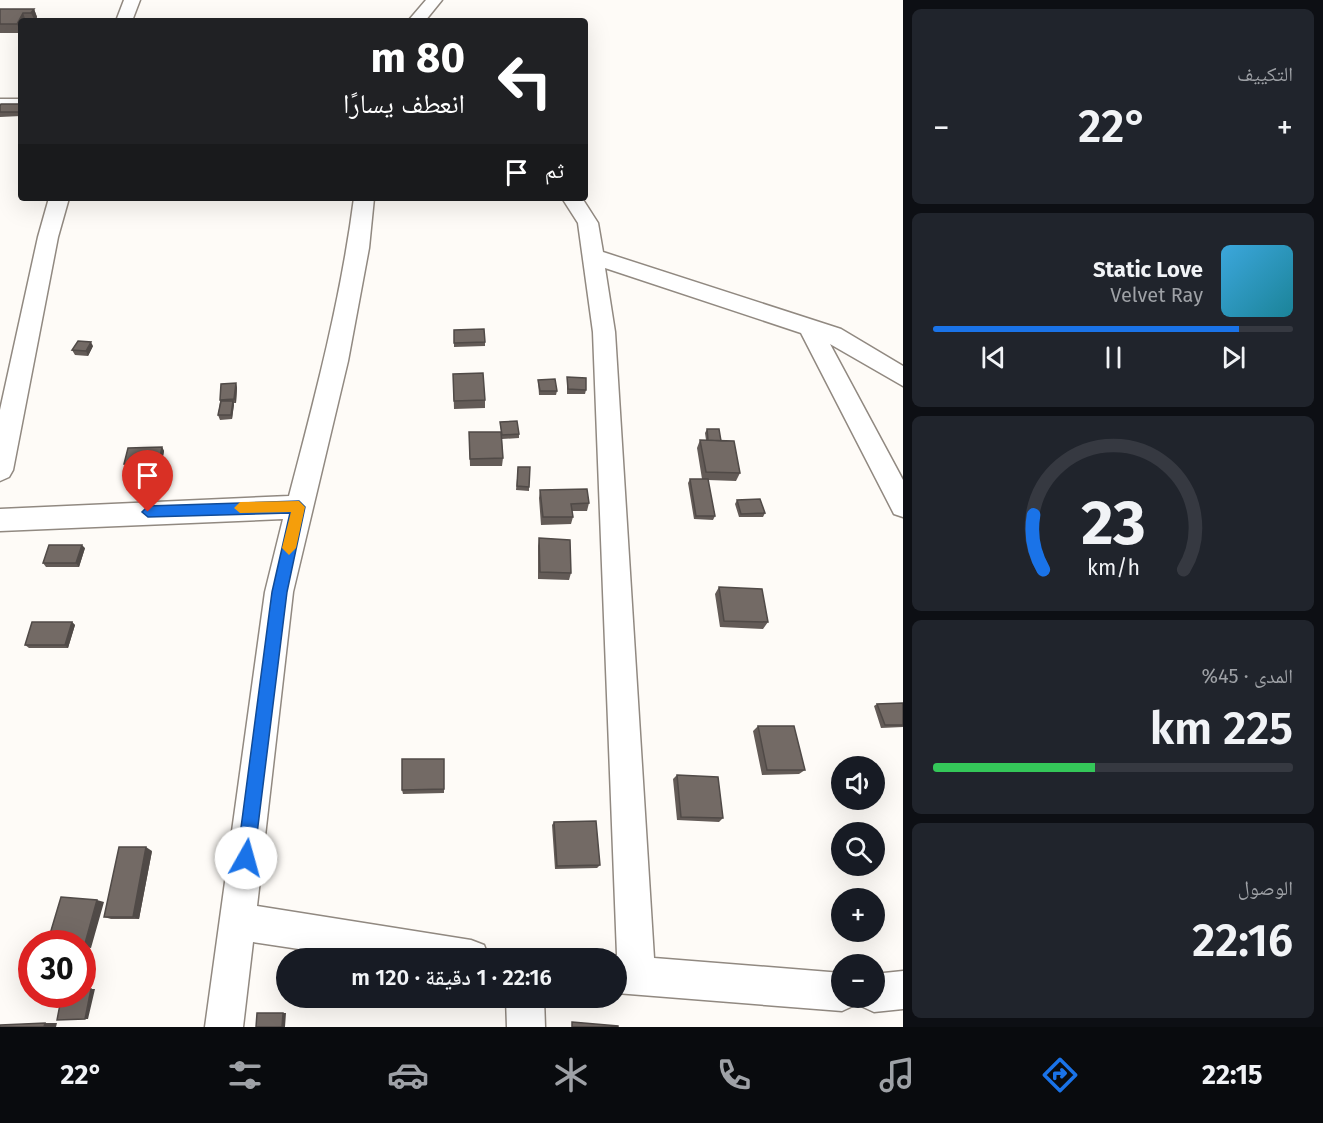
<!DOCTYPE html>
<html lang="ar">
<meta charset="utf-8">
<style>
body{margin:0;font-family:"Fira Sans","Noto Naskh Arabic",sans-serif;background:#20242c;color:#f1f3f6;direction:rtl;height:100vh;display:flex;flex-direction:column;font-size:22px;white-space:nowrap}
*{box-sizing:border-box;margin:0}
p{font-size:20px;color:#9ea1a6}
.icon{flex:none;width:33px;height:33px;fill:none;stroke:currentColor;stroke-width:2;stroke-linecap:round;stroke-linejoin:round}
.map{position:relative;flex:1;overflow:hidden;direction:ltr}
.details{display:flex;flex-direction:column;gap:9px;padding:9px;background:#0d0f14;width:420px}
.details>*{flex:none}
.banner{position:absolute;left:18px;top:18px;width:570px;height:183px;border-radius:6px;box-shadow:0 6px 24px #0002;direction:rtl;background:#202124;color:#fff;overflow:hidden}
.controls{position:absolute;left:831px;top:756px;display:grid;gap:12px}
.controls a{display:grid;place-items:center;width:54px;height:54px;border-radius:50%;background:#171b24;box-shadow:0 6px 24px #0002;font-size:30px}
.speed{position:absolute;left:18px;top:930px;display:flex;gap:12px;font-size:30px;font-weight:700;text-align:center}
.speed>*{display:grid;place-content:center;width:78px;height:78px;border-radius:50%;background:#171b24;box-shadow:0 6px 24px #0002;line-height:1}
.speed .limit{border:9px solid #d22;background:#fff;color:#111}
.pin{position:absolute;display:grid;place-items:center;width:51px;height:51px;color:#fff;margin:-62px -26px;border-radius:50% 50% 50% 0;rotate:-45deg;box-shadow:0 0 6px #0007}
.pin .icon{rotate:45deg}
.me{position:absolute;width:66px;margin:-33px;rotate:7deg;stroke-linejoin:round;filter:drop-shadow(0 0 4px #0008)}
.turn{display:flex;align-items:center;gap:21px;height:126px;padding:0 24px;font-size:27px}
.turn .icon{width:78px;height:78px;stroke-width:2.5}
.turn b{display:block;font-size:42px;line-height:51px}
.then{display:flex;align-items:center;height:57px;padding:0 24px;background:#0003;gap:12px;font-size:22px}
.big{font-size:45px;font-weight:600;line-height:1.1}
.details .card{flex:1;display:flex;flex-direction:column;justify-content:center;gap:9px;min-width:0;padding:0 21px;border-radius:9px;background:#20242c}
.details .dial{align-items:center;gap:0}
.dial svg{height:156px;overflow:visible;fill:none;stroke:#363941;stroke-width:7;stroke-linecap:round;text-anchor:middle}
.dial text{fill:#f1f3f6;stroke:none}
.song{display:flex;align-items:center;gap:18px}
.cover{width:72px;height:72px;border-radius:9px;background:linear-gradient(135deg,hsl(200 70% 55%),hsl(190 70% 35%))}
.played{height:6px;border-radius:3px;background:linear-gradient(90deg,#1a73e8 85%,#363941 85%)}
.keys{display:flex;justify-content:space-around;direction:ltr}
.heat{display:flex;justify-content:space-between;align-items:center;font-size:33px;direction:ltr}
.charge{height:9px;border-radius:4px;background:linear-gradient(90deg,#34c759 45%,#363941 0)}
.trip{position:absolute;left:276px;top:948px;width:351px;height:60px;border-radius:30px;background:#171b24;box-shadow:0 6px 24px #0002;font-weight:600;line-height:60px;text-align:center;direction:rtl}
.dock{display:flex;height:96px;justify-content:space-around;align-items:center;background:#090b0e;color:#9ea1a6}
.dock .icon{width:42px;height:42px}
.dock .selected{color:#1a73e8}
.dock b{font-size:27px;color:#f1f3f6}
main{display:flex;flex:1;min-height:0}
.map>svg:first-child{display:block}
</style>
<main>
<section class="details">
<div class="card"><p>التكييف</p>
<div class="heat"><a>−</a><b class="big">22°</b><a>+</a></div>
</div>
<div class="card">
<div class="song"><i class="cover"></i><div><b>Static Love</b><p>Velvet Ray</p></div></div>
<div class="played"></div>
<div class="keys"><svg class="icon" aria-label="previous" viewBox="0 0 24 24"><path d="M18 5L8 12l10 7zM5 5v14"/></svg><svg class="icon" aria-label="pause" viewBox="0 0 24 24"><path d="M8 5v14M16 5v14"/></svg><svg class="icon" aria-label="next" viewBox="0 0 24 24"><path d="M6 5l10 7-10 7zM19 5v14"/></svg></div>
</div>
<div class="card dial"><svg viewBox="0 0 100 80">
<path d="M14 69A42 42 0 1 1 86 69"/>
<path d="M14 69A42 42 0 0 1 9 41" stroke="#1a73e8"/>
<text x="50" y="56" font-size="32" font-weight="700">23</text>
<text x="50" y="72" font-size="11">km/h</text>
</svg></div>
<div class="card"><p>المدى · 45%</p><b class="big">225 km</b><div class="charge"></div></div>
<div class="card"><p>الوصول</p><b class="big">22:16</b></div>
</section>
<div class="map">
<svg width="903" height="1027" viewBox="0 0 903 1027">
<rect width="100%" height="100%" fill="#fefbf7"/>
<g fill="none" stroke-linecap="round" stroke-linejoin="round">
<defs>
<path id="minor" d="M124,0H140L132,21H116Z
M426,0H442L425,21H408Z
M0,99H21V109H0Z
M49,198H69L58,237L13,470L9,477L0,481V410L38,237Z
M354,198H374L369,248L348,361L293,592L257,906L471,940L484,945L489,958H359L253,942L243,1027H205L265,592L283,519L0,531V509L289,496C315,397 341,299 354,198Z
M562,198H582L598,223L603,252L841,329L903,366V386L830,344L903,480V517L894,514L801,333L605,268L615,332L654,958L842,973V998H874V974L903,971V1009L874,1012L861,1006L858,999L855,1005L842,1011L616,993V958H608L617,955L593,332L578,223Z
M506,998H544L545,1027H507Z"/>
</defs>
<use href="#minor" stroke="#918981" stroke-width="3"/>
<use href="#minor" fill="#fff" fill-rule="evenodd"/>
</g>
<path fill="#635b57" d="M0,9H34L37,17L35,21H21V33H0Z
M21,104V116L0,117V106Z
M454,330L485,342V346L454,347Z
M93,346L88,356L75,355L72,350Z
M453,374L485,400V408L454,409Z
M567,377L586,390L585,394H567Z
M538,380L557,391L556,395H539Z
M236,383L237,388L236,403H234L232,419L220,420L218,415L220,402V400Z
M500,422L519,434V438L502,439L503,458L502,466H470L469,432H501Z
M707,429L721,441L740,473L736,481L708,480L715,516L713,520L694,519L688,483L690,479H702L697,448L700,440H706L705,433Z
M162,447L164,451L161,467L127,468L124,464Z
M518,467L529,487V491L516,490Z
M540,490L589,503L587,511H572L573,517L571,524L541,525L539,498Z
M737,500L765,513L763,517H739L735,504Z
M539,538L571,573L569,580L538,579V546Z
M85,548L79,567H46L43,563Z
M719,587L768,622L763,629L720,627L715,594Z
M72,622L75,625L68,648H29L25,645Z
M903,703V727L881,728L874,706L877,704Z
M758,726L805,770L799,774L762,775L753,731Z
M444,759V793L403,794L402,790Z
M677,775L723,818L719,822L677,820L673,779Z
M554,822L600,865L597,868L555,869L552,825Z
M152,851L139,919H111L104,917Z"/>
<path fill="#504a47" d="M34,9L37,17L35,21L31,13Z
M23,13L26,21H21V33L17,24Z
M91,342L93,346L88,356L86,351Z
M236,383L237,388L236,403L234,399Z
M233,401L234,405L232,419L231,415Z
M162,447L164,451L161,467L159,463Z
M82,545L85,548L79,567L76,563Z
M72,622L75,625L68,648L65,645Z
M146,847L152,851L139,919L133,917Z
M97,900L104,902L91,948L84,947Z
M91,989H95L88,1019H85Z
M283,1013H286L285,1027H282Z
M45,1023H57L56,1027H44Z"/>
<path fill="#736a65" stroke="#504a47" stroke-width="1.5" d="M0,9H34L31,13H23L17,24H0Z
M1,104H21V112H0V106Z
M484,329L485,342L454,343V330Z
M78,341L91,342L86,351L72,350Z
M483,373L485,400L454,401L453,374Z
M567,377L586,378V390L568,389Z
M555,379L557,391H540L538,380Z
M236,383L234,399L220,400L221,384Z
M221,401H233L231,415H218Z
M517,421L519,434L502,435L500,422Z
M707,429H719L721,441L708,440Z
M469,432H501L503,458L470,459Z
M700,440L734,441L740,473L706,472Z
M162,447L159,463L124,464L128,448Z
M518,467H530L529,487L517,486Z
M690,479H708L715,516H696Z
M587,489L589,503L571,504L573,517H543L540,490Z
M760,499L765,513L741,514L737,500Z
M539,538L570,540L571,573L540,572Z
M49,545H82L76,563H43Z
M719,587L762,589L768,622L724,621Z
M32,622H72L65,645H25Z
M903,703V725H885L877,704Z
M758,726H794L805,770H767Z
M402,759H444V789L402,790Z
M677,775L718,777L723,818L681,817Z
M596,821L600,865L557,866L554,822Z
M119,847H146L133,917H104Z
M61,897L97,900L84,947H82V944H47Z
M82,989H91L85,1019L57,1020L62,994H82Z
M257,1013H283L282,1027H256Z
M572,1022L618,1026V1027H572Z
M45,1023L44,1027H0V1025Z"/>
<path fill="#1a73e8" stroke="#114b97" stroke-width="1.5" d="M299,501L305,507L287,592L254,858L252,864L246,866L240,864L237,858L272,592L290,513L148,517L142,512L148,506Z"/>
<path fill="#f59e0b" d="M299,501L305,507L296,548L289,555L282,548L291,512L240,513L234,508L240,502Z"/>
</svg>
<div class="controls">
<a><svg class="icon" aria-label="sound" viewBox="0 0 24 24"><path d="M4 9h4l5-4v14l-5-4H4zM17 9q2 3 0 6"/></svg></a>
<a><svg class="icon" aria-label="search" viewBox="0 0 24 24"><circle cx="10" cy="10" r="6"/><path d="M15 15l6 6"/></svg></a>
<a>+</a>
<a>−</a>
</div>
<div class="speed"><div class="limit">30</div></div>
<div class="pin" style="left:148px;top:512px;background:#d93025"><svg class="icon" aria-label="arrive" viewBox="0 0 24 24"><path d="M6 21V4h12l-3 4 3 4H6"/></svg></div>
<svg class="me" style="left:246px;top:858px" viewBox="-20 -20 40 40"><circle r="19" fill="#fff"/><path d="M0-13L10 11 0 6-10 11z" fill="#1a73e8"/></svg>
<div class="trip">22:16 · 1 دقيقة · 120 m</div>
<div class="banner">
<div class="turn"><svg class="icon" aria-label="left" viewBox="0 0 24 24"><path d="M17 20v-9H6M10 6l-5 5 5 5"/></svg><div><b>80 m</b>انعطف يسارًا</div></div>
<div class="then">ثم<svg class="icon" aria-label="arrive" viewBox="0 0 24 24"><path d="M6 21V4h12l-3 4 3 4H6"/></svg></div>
</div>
</div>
</main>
<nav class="dock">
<b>22:15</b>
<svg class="icon selected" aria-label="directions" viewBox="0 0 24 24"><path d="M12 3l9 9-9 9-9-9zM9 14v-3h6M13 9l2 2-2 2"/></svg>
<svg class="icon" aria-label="music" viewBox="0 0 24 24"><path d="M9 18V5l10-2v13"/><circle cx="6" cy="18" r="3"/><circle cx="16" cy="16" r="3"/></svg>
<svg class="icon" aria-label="phone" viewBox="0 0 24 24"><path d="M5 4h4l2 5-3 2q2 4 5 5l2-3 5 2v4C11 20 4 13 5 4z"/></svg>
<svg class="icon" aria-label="climate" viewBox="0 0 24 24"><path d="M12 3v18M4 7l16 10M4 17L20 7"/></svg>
<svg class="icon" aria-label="car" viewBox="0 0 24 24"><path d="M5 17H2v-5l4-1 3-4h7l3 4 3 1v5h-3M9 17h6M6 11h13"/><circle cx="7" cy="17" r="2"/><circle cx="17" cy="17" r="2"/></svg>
<svg class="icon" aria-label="filters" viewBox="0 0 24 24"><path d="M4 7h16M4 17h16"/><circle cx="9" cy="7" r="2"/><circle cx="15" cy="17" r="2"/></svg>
<b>22°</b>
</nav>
